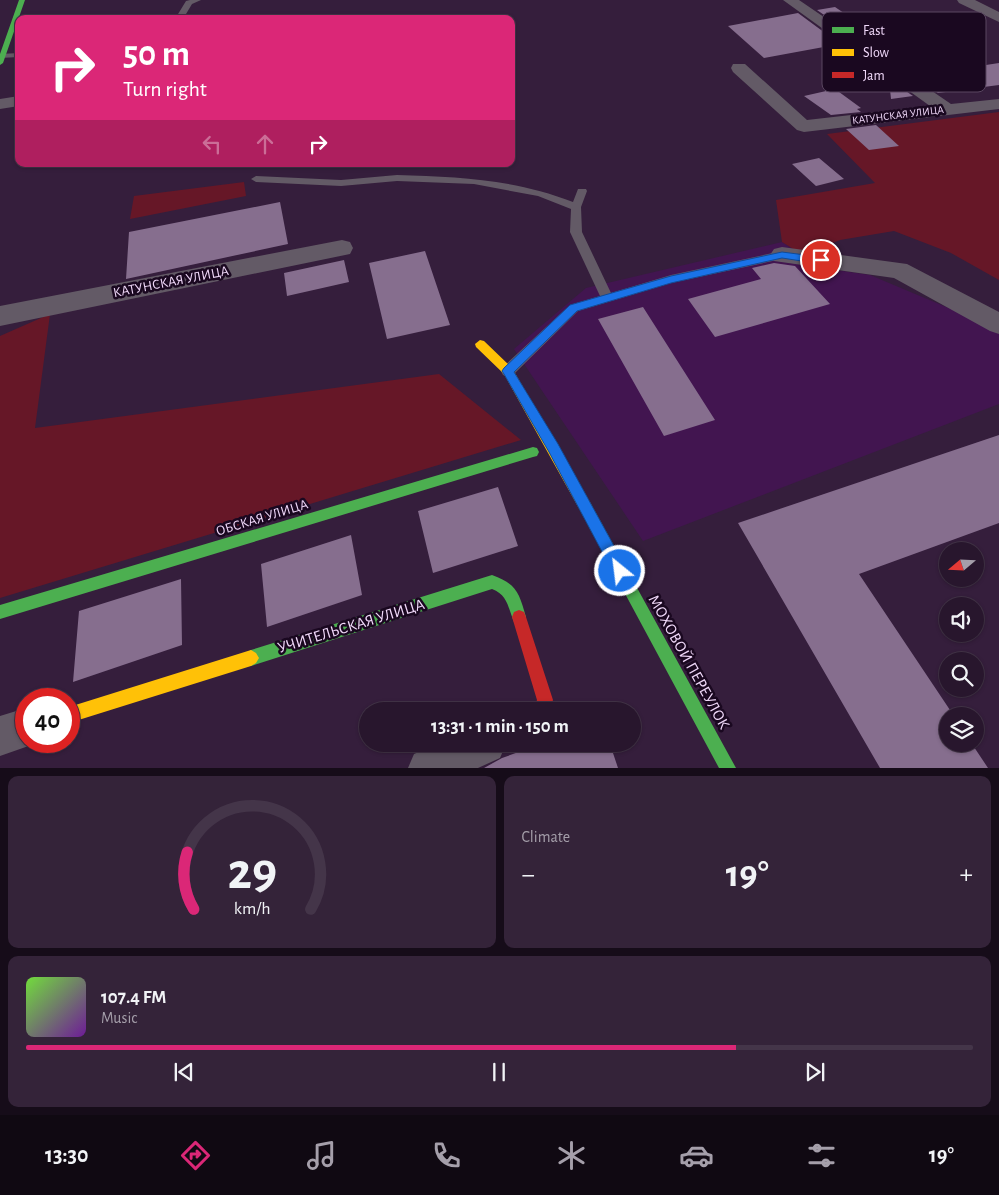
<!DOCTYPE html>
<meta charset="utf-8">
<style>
body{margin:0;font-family:"Alegreya Sans",sans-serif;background:#342339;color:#f1f3f6;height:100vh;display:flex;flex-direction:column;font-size:19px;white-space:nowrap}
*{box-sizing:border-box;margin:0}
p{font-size:16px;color:#a59faa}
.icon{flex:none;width:28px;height:28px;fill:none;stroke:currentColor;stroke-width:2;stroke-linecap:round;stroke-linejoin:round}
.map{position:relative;height:768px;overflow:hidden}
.drawer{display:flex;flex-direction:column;gap:8px;padding:8px;background:#160c19;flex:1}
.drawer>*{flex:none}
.banner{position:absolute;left:15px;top:15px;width:500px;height:152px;border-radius:10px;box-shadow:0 1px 4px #0004,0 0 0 1px #443549;background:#db2777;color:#fff;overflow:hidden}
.needle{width:32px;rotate:251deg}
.tools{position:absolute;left:939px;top:542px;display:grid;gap:10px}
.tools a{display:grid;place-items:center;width:45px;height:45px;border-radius:50%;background:#28162d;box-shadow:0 1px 4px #0004,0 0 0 1px #443549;font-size:25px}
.speed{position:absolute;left:15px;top:688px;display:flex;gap:10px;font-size:25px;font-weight:700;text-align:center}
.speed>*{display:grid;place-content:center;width:65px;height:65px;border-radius:50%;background:#28162d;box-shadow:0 1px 4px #0004,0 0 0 1px #443549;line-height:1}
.speed .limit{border:8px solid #d22;background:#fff;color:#111}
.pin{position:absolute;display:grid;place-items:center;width:42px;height:42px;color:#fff;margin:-21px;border:2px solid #fff;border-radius:50%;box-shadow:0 1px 5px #0007}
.me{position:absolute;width:55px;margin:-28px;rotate:331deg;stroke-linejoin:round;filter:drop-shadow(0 0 4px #0008)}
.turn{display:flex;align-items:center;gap:18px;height:105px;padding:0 25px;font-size:22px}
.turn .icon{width:65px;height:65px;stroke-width:2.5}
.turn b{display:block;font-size:35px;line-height:42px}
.lanes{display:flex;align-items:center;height:48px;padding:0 25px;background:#0003;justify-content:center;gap:25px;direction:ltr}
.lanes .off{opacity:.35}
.big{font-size:38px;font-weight:700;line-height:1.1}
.drawer .tile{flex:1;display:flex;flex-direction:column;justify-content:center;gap:8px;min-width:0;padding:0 18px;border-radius:10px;background:#342339}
.drawer .dial{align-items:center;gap:0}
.dial svg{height:130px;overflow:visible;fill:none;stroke:#443549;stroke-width:7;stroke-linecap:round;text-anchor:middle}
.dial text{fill:#f1f3f6;stroke:none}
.song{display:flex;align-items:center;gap:15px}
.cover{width:60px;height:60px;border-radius:8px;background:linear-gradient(135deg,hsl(100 70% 55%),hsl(280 70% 35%))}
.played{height:5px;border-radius:2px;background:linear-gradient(90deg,#db2777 75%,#443549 75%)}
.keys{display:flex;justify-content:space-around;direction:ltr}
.heat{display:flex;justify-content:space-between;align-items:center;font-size:28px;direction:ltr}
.drawer .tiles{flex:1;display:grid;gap:8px;grid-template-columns:1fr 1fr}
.tile:last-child{grid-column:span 2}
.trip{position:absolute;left:359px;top:702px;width:282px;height:50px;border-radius:25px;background:#28162d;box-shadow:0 1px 4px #0004,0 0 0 1px #443549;font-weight:700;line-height:50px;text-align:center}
.tab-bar{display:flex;height:80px;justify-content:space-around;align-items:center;background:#100912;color:#a59faa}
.tab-bar .icon{width:35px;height:35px}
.tab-bar .active{color:#db2777}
.tab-bar b{font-size:22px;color:#f1f3f6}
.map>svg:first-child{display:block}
</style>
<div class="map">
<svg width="999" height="768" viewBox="0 0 999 768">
<rect width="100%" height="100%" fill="#351e3c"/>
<path fill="#421550" d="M782,242L803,255L815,267L870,275L977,320L999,334V404L643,541L514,349L586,288Z"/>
<path fill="#661727" d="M999,112V280L951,253L894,231L840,240L803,255L782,242L776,200L875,183L827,134Z
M244,182L246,196L130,219L134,196Z
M50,314L35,428L439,374L521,440L0,598V336Z"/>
<path fill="#866e8e" d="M835,7L878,36L860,40L817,10Z
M798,13L840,44L764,58L728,26Z
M999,63V85L938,93L914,76Z
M889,80H890L913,96L891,99Z
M835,89L861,108L857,109L861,112L831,115L804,96Z
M876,125L899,146L869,150L846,129Z
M819,158L844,179L816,186L792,164Z
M280,202L288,244L126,279L129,232Z
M425,251L450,325L387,339L369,263Z
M344,260L349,282L287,296L284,273Z
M774,263L795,266L830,304L715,337L688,299L761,279L752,268Z
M643,307L715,420L664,436L598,319Z
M999,435V523L859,574L954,716H948V744H972L988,768H880L738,523Z
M498,487L518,546L433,573L418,511Z
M351,535L362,595L267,627L261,564Z
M181,579L182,645L73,682L79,611Z
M541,744H610L618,768H484L502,758Z"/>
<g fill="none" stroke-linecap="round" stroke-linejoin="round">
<path fill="#635a66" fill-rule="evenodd" d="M190,0H201L192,4L183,19H175L186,1Z
M19,53V57L0,58V54Z
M397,175C459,177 514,179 573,202L578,189H586L587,191L581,207L582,232L611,293L671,275L782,251L788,255L782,259L671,283L578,311L513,375L508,377L503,375L501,371L503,367L570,305L600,296L570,232L571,209L538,196L474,184L397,181L341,186L256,182L251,179L256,176L341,180Z"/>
<path fill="#635a66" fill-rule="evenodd" d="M783,0H799L951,104L999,99V109L804,132L797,130L733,72L731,68L733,64H745L807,120L930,106Z
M957,0H975L999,12V22L959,3Z
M19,96V106L0,109V99Z
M342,240L350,242L353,248L350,254L0,326V306Z
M782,247L907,264L999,312V334L990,331L894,278L774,261L770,255L774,249Z
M26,708V741L40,742L0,756V716Z
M438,744H506L500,758L478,768H408L414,754Z"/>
<path fill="#4caf50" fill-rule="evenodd" d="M19,0H25L3,63L0,65V54Z
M533,447L537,448L539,452L537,456L533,457L0,619V605Z
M586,502L591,504L736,768H719L581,512L580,508L581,504Z
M492,575C517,584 519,593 526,617L524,622L519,624L514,622C508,608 508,595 492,589L251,666L246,663L243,658L246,653L251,650Z"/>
<path fill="#ffc107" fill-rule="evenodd" d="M480,340L484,341L512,368L591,504L592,508L591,512L586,514L581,512L504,374L476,347L475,344Z
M251,650L256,653L259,658L256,663L251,666L69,723V707Z"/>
<path fill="#c62828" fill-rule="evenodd" d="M519,610L524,612L526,617L553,700L549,711H533L537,700L512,617L514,612Z"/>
</g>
<path fill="#1a73e8" stroke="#114b97" d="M782,252L821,257L826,260L821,264L782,258L671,283L577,311L514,372L558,444L625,566L627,571L625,576L620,578L615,576L549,452L504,374L502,371L504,368L570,305L671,276Z"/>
<g text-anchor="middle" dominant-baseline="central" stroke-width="5" stroke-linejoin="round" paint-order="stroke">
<g font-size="11" fill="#f1d9fa" stroke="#1a0820">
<text transform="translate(898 115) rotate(-7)">КАТУНСКАЯ УЛИЦА</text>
</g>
<g font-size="14" fill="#f1d9fa" stroke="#1a0820">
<text transform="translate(171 282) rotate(-11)">КАТУНСКАЯ УЛИЦА</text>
<text transform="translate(262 518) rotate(-17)">ОБСКАЯ УЛИЦА</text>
</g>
<g font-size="16" fill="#f1d9fa" stroke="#1a0820">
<text transform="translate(351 626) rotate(-17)">УЧИТЕЛЬСКАЯ УЛИЦА</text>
<text transform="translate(689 662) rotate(61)">МОХОВОЙ ПЕРЕУЛОК</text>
</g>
</g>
<rect x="822" y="12" width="164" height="80" rx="8" fill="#1a0820" stroke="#5a4761" stroke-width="1"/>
<rect x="832" y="27" width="22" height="6" fill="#4caf50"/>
<rect x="832" y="49" width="22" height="7" fill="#ffc107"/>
<rect x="832" y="72" width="22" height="6" fill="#c62828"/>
<g font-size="14" fill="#f1d9fa">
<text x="863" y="35">Fast</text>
<text x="863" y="57">Slow</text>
<text x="863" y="80">Jam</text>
</g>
</svg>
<div class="tools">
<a><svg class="needle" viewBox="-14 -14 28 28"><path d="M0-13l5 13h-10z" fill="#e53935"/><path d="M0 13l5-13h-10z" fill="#a59faa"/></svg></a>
<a><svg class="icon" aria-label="sound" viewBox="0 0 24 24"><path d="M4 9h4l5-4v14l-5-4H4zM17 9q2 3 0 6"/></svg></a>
<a><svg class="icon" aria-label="search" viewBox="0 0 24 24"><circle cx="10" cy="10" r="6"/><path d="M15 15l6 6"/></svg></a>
<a><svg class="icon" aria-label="layers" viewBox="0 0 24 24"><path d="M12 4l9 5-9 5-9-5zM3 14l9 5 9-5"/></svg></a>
</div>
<div class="speed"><div class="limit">40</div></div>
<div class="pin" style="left:821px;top:260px;background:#d93025"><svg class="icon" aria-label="arrive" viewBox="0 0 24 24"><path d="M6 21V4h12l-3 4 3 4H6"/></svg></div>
<svg class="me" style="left:620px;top:571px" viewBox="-20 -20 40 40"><circle r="17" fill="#1a73e8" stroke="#fff" stroke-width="3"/><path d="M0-11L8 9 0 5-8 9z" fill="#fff"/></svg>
<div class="trip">13:31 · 1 min · 150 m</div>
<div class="banner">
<div class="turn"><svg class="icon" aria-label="right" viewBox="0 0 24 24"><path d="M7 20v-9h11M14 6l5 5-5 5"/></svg><div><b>50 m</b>Turn right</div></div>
<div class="lanes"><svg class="icon off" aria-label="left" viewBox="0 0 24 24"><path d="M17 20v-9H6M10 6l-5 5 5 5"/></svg><svg class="icon off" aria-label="ahead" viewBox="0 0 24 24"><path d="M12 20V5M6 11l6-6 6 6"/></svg><svg class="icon" aria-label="right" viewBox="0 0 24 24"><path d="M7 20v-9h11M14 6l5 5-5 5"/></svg></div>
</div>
</div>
<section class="drawer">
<div class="tiles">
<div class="tile dial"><svg viewBox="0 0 100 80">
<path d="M14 69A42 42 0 1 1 86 69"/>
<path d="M14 69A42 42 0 0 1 10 34" stroke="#db2777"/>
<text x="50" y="56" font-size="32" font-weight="700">29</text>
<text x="50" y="72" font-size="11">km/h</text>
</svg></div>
<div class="tile"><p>Climate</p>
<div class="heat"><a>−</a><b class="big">19°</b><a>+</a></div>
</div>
<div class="tile">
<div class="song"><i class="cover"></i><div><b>107.4 FM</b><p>Music</p></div></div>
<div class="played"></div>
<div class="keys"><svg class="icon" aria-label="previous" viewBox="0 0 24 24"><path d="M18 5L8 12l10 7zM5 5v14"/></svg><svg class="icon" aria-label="pause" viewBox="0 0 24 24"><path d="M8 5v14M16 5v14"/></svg><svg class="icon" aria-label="next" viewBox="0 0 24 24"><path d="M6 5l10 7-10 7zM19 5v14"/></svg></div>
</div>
</div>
</section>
<nav class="tab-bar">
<b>13:30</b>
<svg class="icon active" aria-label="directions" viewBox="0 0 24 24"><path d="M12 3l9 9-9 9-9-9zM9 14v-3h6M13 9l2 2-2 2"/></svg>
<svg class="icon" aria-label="music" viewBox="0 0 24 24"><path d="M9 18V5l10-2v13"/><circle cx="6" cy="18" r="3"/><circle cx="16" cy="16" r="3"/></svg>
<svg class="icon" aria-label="phone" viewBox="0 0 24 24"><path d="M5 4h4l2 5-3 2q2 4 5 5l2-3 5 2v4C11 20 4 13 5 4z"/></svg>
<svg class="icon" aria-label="climate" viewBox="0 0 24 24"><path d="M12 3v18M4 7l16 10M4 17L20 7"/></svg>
<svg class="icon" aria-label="car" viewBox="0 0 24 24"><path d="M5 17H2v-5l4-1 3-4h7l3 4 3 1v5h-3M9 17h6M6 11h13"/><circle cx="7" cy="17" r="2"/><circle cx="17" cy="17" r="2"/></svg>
<svg class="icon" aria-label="filters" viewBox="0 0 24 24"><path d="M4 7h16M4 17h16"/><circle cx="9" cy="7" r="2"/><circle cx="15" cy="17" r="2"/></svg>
<b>19°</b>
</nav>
